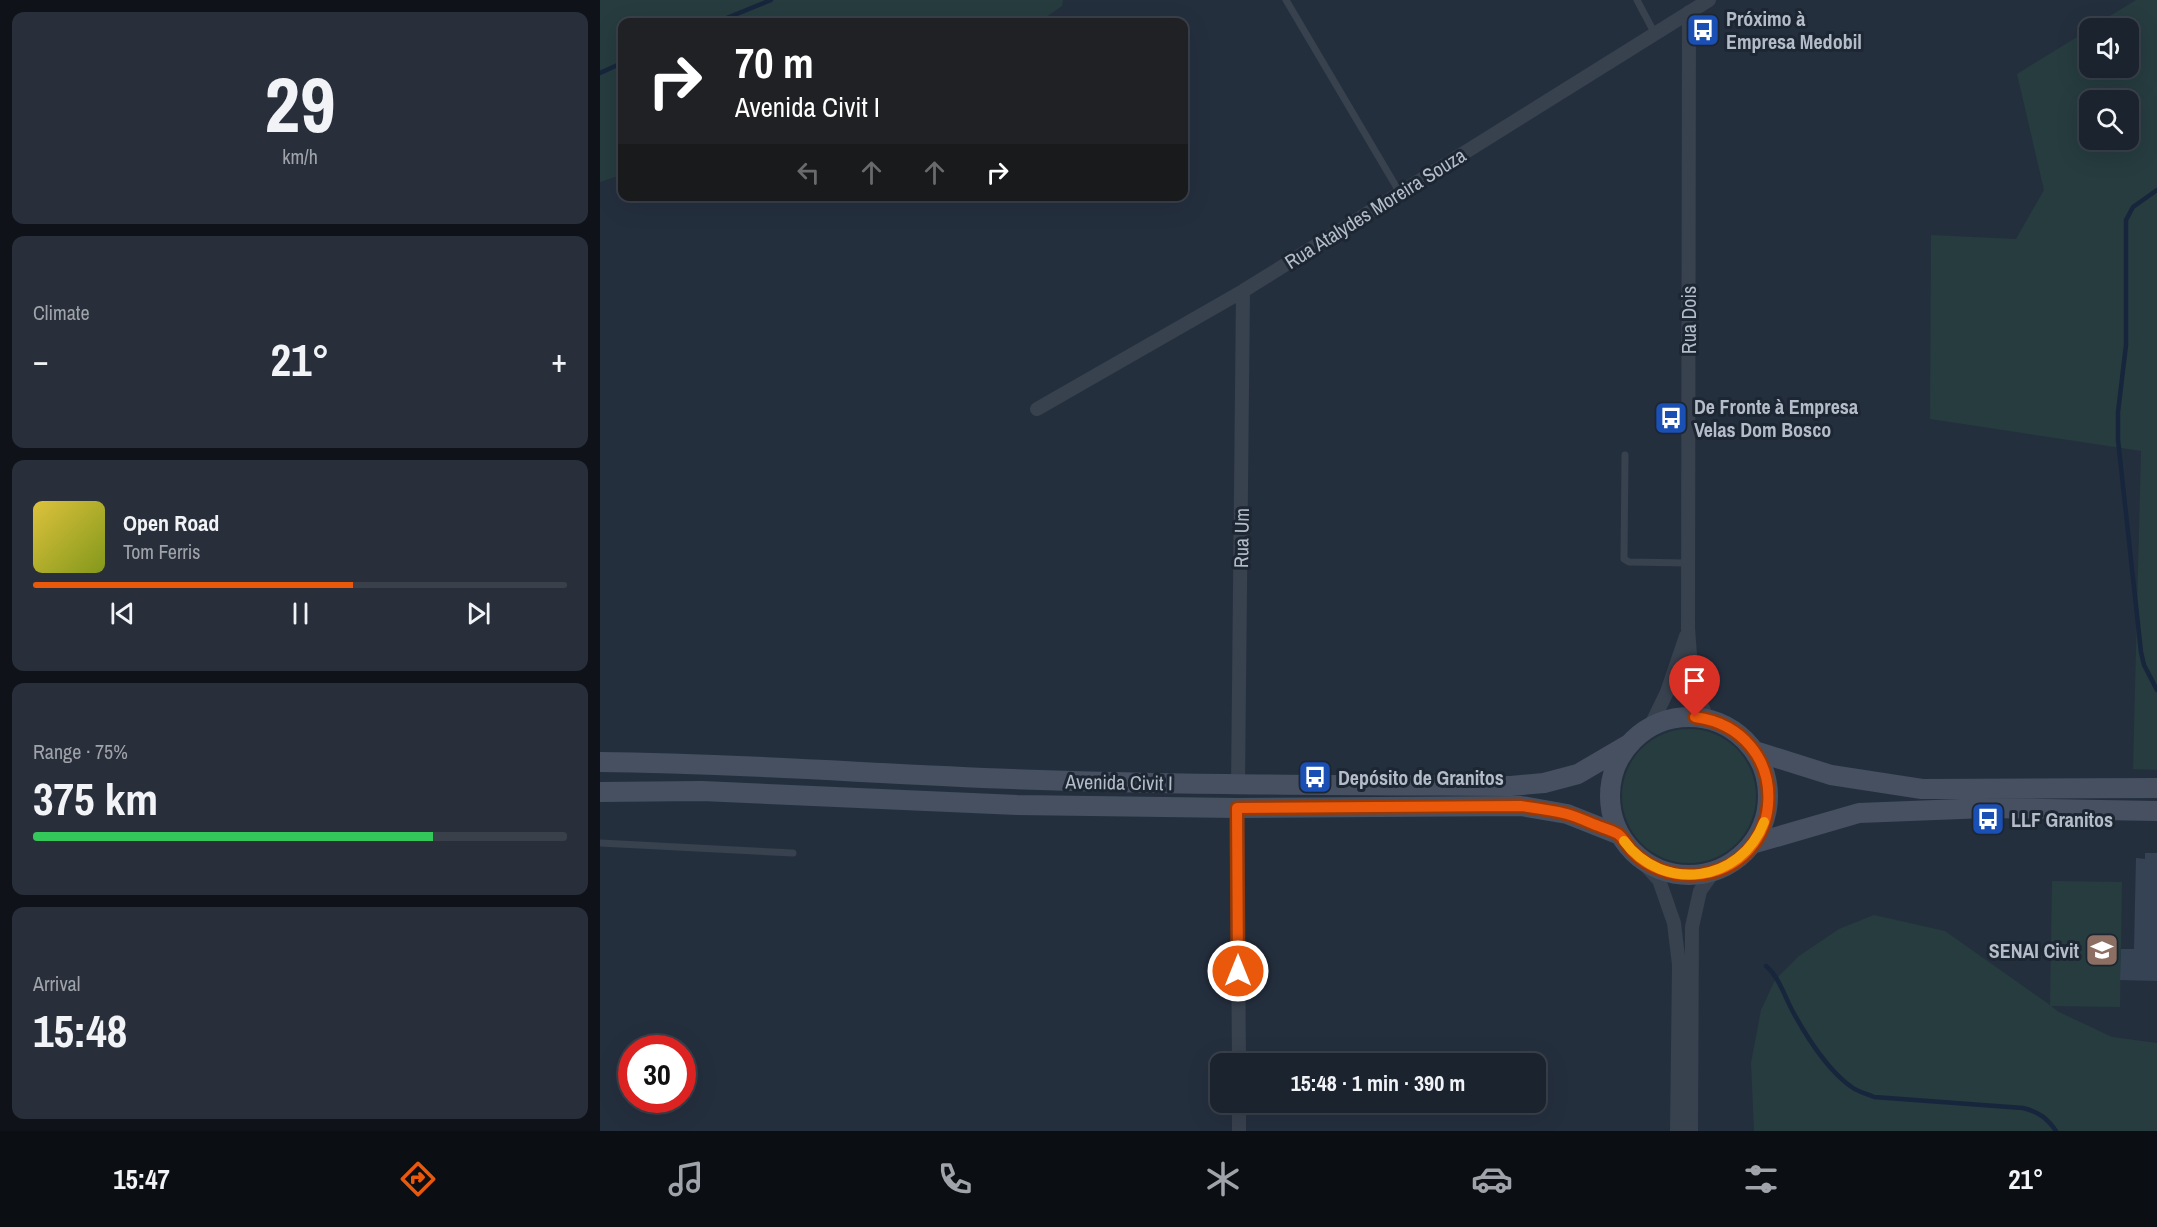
<!DOCTYPE html>
<meta charset="utf-8">
<style>
body{margin:0;font-family:"Archivo Narrow",sans-serif;background:#282f3a;color:#f1f3f6;height:100vh;display:flex;flex-direction:column;font-size:22px;white-space:nowrap}
*{box-sizing:border-box;margin:0}
p{font-size:20px;color:#a0a4aa}
.icon{flex:none;width:33px;height:33px;fill:none;stroke:currentColor;stroke-width:2;stroke-linecap:round;stroke-linejoin:round}
.map{position:relative;flex:1;overflow:hidden}
.drawer{display:flex;flex-direction:column;gap:12px;padding:12px;background:#0f1319;width:600px}
.drawer>*{flex:none}
.banner{position:absolute;left:18px;top:18px;width:570px;height:183px;border-radius:12px;box-shadow:0 6px 24px #0002,0 0 0 2px #39404a;background:#202124;color:#fff;overflow:hidden}
.controls{position:absolute;left:1479px;top:18px;display:grid;gap:12px}
.controls a{display:grid;place-items:center;width:60px;height:60px;border-radius:12px;background:#1b232e;box-shadow:0 6px 24px #0002,0 0 0 2px #39404a;font-size:30px}
.speed{position:absolute;left:18px;top:1035px;display:flex;gap:12px;font-size:30px;font-weight:700;text-align:center}
.speed>*{display:grid;place-content:center;width:78px;height:78px;border-radius:50%;background:#1b232e;box-shadow:0 6px 24px #0002,0 0 0 2px #39404a;line-height:1}
.speed .limit{border:9px solid #d22;background:#fff;color:#111}
.pin{position:absolute;display:grid;place-items:center;width:51px;height:51px;color:#fff;margin:-62px -26px;border-radius:50% 50% 50% 0;rotate:-45deg;box-shadow:0 0 6px #0007}
.pin .icon{rotate:45deg}
.me{position:absolute;width:66px;margin:-33px;rotate:0deg;stroke-linejoin:round;filter:drop-shadow(0 0 4px #0008)}
.turn{display:flex;align-items:center;gap:21px;height:126px;padding:0 18px;font-size:27px}
.turn .icon{width:78px;height:78px;stroke-width:2.5}
.turn b{display:block;font-size:42px;line-height:51px}
.lanes{display:flex;align-items:center;height:57px;padding:0 18px;background:#0003;justify-content:center;gap:30px;direction:ltr}
.lanes .off{opacity:.35}
.big{font-size:45px;font-weight:800;line-height:1.1}
.drawer .card{flex:1;display:flex;flex-direction:column;justify-content:center;gap:9px;min-width:0;padding:0 21px;border-radius:12px;background:#282f3a}
.drawer .dial{align-items:center;gap:0}
.dial b{font-size:78px;line-height:1}
.song{display:flex;align-items:center;gap:18px}
.cover{width:72px;height:72px;border-radius:9px;background:linear-gradient(135deg,hsl(50 70% 55%),hsl(70 70% 35%))}
.played{height:6px;border-radius:3px;background:linear-gradient(90deg,#ea580c 60%,#39404a 60%)}
.keys{display:flex;justify-content:space-around;direction:ltr}
.heat{display:flex;justify-content:space-between;align-items:center;font-size:33px;direction:ltr}
.charge{height:9px;border-radius:4px;background:linear-gradient(90deg,#34c759 75%,#39404a 0)}
.trip{position:absolute;left:610px;top:1053px;width:336px;height:60px;border-radius:12px;background:#1b232e;box-shadow:0 6px 24px #0002,0 0 0 2px #39404a;font-weight:800;line-height:60px;text-align:center}
.menu{display:flex;height:96px;justify-content:space-around;align-items:center;background:#0b0e12;color:#a0a4aa}
.menu .icon{width:42px;height:42px}
.menu .active{color:#ea580c}
.menu b{font-size:27px;color:#f1f3f6}
main{display:flex;flex:1;min-height:0}
.map>svg:first-child{display:block}
</style>
<main>
<section class="drawer">
<div class="card dial"><b>29</b><p>km/h</p></div>
<div class="card"><p>Climate</p>
<div class="heat"><a>−</a><b class="big">21°</b><a>+</a></div>
</div>
<div class="card">
<div class="song"><i class="cover"></i><div><b>Open Road</b><p>Tom Ferris</p></div></div>
<div class="played"></div>
<div class="keys"><svg class="icon" aria-label="previous" viewBox="0 0 24 24"><path d="M18 5L8 12l10 7zM5 5v14"/></svg><svg class="icon" aria-label="pause" viewBox="0 0 24 24"><path d="M8 5v14M16 5v14"/></svg><svg class="icon" aria-label="next" viewBox="0 0 24 24"><path d="M6 5l10 7-10 7zM19 5v14"/></svg></div>
</div>
<div class="card"><p>Range · 75%</p><b class="big">375 km</b><div class="charge"></div></div>
<div class="card"><p>Arrival</p><b class="big">15:48</b></div>
</section>
<div class="map">
<svg width="1557" height="1131" viewBox="0 0 1557 1131">
<rect width="100%" height="100%" fill="#242f3e"/>
<path fill="#263c3f" fill-rule="evenodd" d="M0,0H463L462,6L439,22H22V175L0,182Z
M1536,0H1557V770L1533,769L1541,451L1330,419L1331,235L1416,239L1444,190L1417,74L1490,29V68H1528V28H1490ZM1528,100V140H1490V100Z
M1022 796a67 67 0 1 1 134 0a67 67 0 1 1-134 0Z
M1452,881L1522,882L1520,1007L1451,1006L1459,1012L1512,1037L1557,1043V1131H1154L1151,1063L1161,1010L1175,980L1199,956L1239,929L1274,915L1345,931L1450,1005Z"/>
<g fill="none" stroke-linecap="round" stroke-linejoin="round">
<path stroke="#17263c" stroke-width="4.5" d="M117,22L171,0
M0,73L22,63
M1557,190L1533,207L1526,220V345L1518,412V440L1541,652L1544,665L1557,690
M1166,966C1179,977 1184,995 1192,1010C1206,1036 1229,1072 1253,1088C1259,1092 1267,1094 1274,1097L1423,1108C1439,1112 1447,1118 1456,1131"/>
</g>
<path fill="#364354" d="M1545,853H1557V981L1520,980L1521,949H1534L1536,858L1545,859Z"/>
<g fill="none" stroke-linecap="round" stroke-linejoin="round">
<path stroke="#38414e" stroke-width="7" d="M686,0L800,193
M1037,0L1055,34
M1025,455L1024,559L1029,562L1088,563
M0,843L193,853"/>
<path stroke="#38414e" stroke-width="14" d="M1089,12L1088,628L1092,683L1107,718
M437,409L643,291L1109,0
M1050,727L1067,692L1086,636
M638,786L643,291
M637,808L639,1064
M1037,856L1059,880L1074,923L1079,965L1077,1131
M639,1102V1131
M1091,1131L1092,927L1100,891L1114,871"/>
<path stroke="#465061" stroke-width="20" d="M1010 796a79 79 0 1 1 158 0a79 79 0 1 1-158 0Z
M1155,751L1231,775L1322,789L1557,788
M0,762C137,763 274,774 412,779C578,785 744,785 911,786L944,783L978,774L1029,744
M0,792L102,791L417,805L637,808L921,806L967,814L1020,835
M1152,844L1259,813L1386,808L1557,811"/>
</g>
<g fill="none" stroke-linecap="round" stroke-linejoin="round">
<defs>
<path id="route" d="M638,971L637,808L921,806C936,808 952,810 967,814C978,817 990,823 1001,827C1006,829 1013,831 1018,834C1023,837 1027,846 1032,851C1048,868 1072,876 1094,875C1190,869 1196,731 1095,717"/>
</defs>
<use href="#route" stroke="#983908" stroke-width="15"/>
<use href="#route" stroke="#ea580c" stroke-width="10"/>
<path stroke="#f59e0b" stroke-width="10" d="M1024,841C1063,893 1141,883 1164,822"/>
</g>
<defs>
<symbol id="bus-square" viewBox="-11 -11 22 22"><rect x="-9" y="-9" width="18" height="18" rx="4" fill="#1a4fb4" stroke="#1d2633"/><path d="M-5-6H5V4H4V6H2V4H-2V6H-4V4H-5ZM-3.5-4V0h7V-4ZM-3.5 1.2v1.5H-2V1.2ZM2 1.2v1.5H3.5V1.2Z" fill="#fff"/></symbol>
<symbol id="university-square" viewBox="-11 -11 22 22"><rect x="-9" y="-9" width="18" height="18" rx="4" fill="#8d6e63" stroke="#1d2633"/><path d="M0-5L7-2L0 1L-7-2ZM-4 1L0 2.5L4 1V4Q0 6-4 4Z" fill="#fff"/></symbol>
</defs>
<g fill-rule="evenodd">
<use href="#bus-square" x="1084" y="11" width="38" height="38"/>
<use href="#bus-square" x="1052" y="399" width="38" height="38"/>
<use href="#bus-square" x="696" y="758" width="38" height="38"/>
<use href="#bus-square" x="1369" y="800" width="38" height="38"/>
<use href="#university-square" x="1483" y="931" width="38" height="38"/>
</g>
<g text-anchor="middle" dominant-baseline="central" stroke-width="6" stroke-linejoin="round" paint-order="stroke">
<g font-size="20" font-weight="bold" fill="#b4bcc9" stroke="#1d2633" text-anchor="start">
<text x="1126" y="18">Próximo à<tspan x="1126" dy="23">Empresa Medobil</tspan></text>
<text x="1094" y="406">De Fronte à Empresa<tspan x="1094" dy="23">Velas Dom Bosco</tspan></text>
<text x="738" y="777">Depósito de Granitos</text>
<text x="1411" y="819">LLF Granitos</text>
<text x="1479" y="950" text-anchor="end">SENAI Civit</text>
</g>
<g font-size="20" fill="#b4bcc9" stroke="#1d2633">
<text transform="translate(775 208) rotate(-32)">Rua Atalydes Moreira Souza</text>
<text transform="translate(1088 320) rotate(-90)">Rua Dois</text>
<text transform="translate(641 538) rotate(-89)">Rua Um</text>
<text transform="translate(519 782) rotate(1)">Avenida Civit I</text>
</g>
</g>
</svg>
<div class="controls">
<a><svg class="icon" aria-label="sound" viewBox="0 0 24 24"><path d="M4 9h4l5-4v14l-5-4H4zM17 9q2 3 0 6"/></svg></a>
<a><svg class="icon" aria-label="search" viewBox="0 0 24 24"><circle cx="10" cy="10" r="6"/><path d="M15 15l6 6"/></svg></a>
</div>
<div class="speed"><div class="limit">30</div></div>
<div class="pin" style="left:1095px;top:717px;background:#d93025"><svg class="icon" aria-label="arrive" viewBox="0 0 24 24"><path d="M6 21V4h12l-3 4 3 4H6"/></svg></div>
<svg class="me" style="left:638px;top:971px" viewBox="-20 -20 40 40"><circle r="17" fill="#ea580c" stroke="#fff" stroke-width="3"/><path d="M0-11L8 9 0 5-8 9z" fill="#fff"/></svg>
<div class="trip">15:48 · 1 min · 390 m</div>
<div class="banner">
<div class="turn"><svg class="icon" aria-label="right" viewBox="0 0 24 24"><path d="M7 20v-9h11M14 6l5 5-5 5"/></svg><div><b>70 m</b>Avenida Civit I</div></div>
<div class="lanes"><svg class="icon off" aria-label="left" viewBox="0 0 24 24"><path d="M17 20v-9H6M10 6l-5 5 5 5"/></svg><svg class="icon off" aria-label="ahead" viewBox="0 0 24 24"><path d="M12 20V5M6 11l6-6 6 6"/></svg><svg class="icon off" aria-label="ahead" viewBox="0 0 24 24"><path d="M12 20V5M6 11l6-6 6 6"/></svg><svg class="icon" aria-label="right" viewBox="0 0 24 24"><path d="M7 20v-9h11M14 6l5 5-5 5"/></svg></div>
</div>
</div>
</main>
<nav class="menu">
<b>15:47</b>
<svg class="icon active" aria-label="directions" viewBox="0 0 24 24"><path d="M12 3l9 9-9 9-9-9zM9 14v-3h6M13 9l2 2-2 2"/></svg>
<svg class="icon" aria-label="music" viewBox="0 0 24 24"><path d="M9 18V5l10-2v13"/><circle cx="6" cy="18" r="3"/><circle cx="16" cy="16" r="3"/></svg>
<svg class="icon" aria-label="phone" viewBox="0 0 24 24"><path d="M5 4h4l2 5-3 2q2 4 5 5l2-3 5 2v4C11 20 4 13 5 4z"/></svg>
<svg class="icon" aria-label="climate" viewBox="0 0 24 24"><path d="M12 3v18M4 7l16 10M4 17L20 7"/></svg>
<svg class="icon" aria-label="car" viewBox="0 0 24 24"><path d="M5 17H2v-5l4-1 3-4h7l3 4 3 1v5h-3M9 17h6M6 11h13"/><circle cx="7" cy="17" r="2"/><circle cx="17" cy="17" r="2"/></svg>
<svg class="icon" aria-label="filters" viewBox="0 0 24 24"><path d="M4 7h16M4 17h16"/><circle cx="9" cy="7" r="2"/><circle cx="15" cy="17" r="2"/></svg>
<b>21°</b>
</nav>
